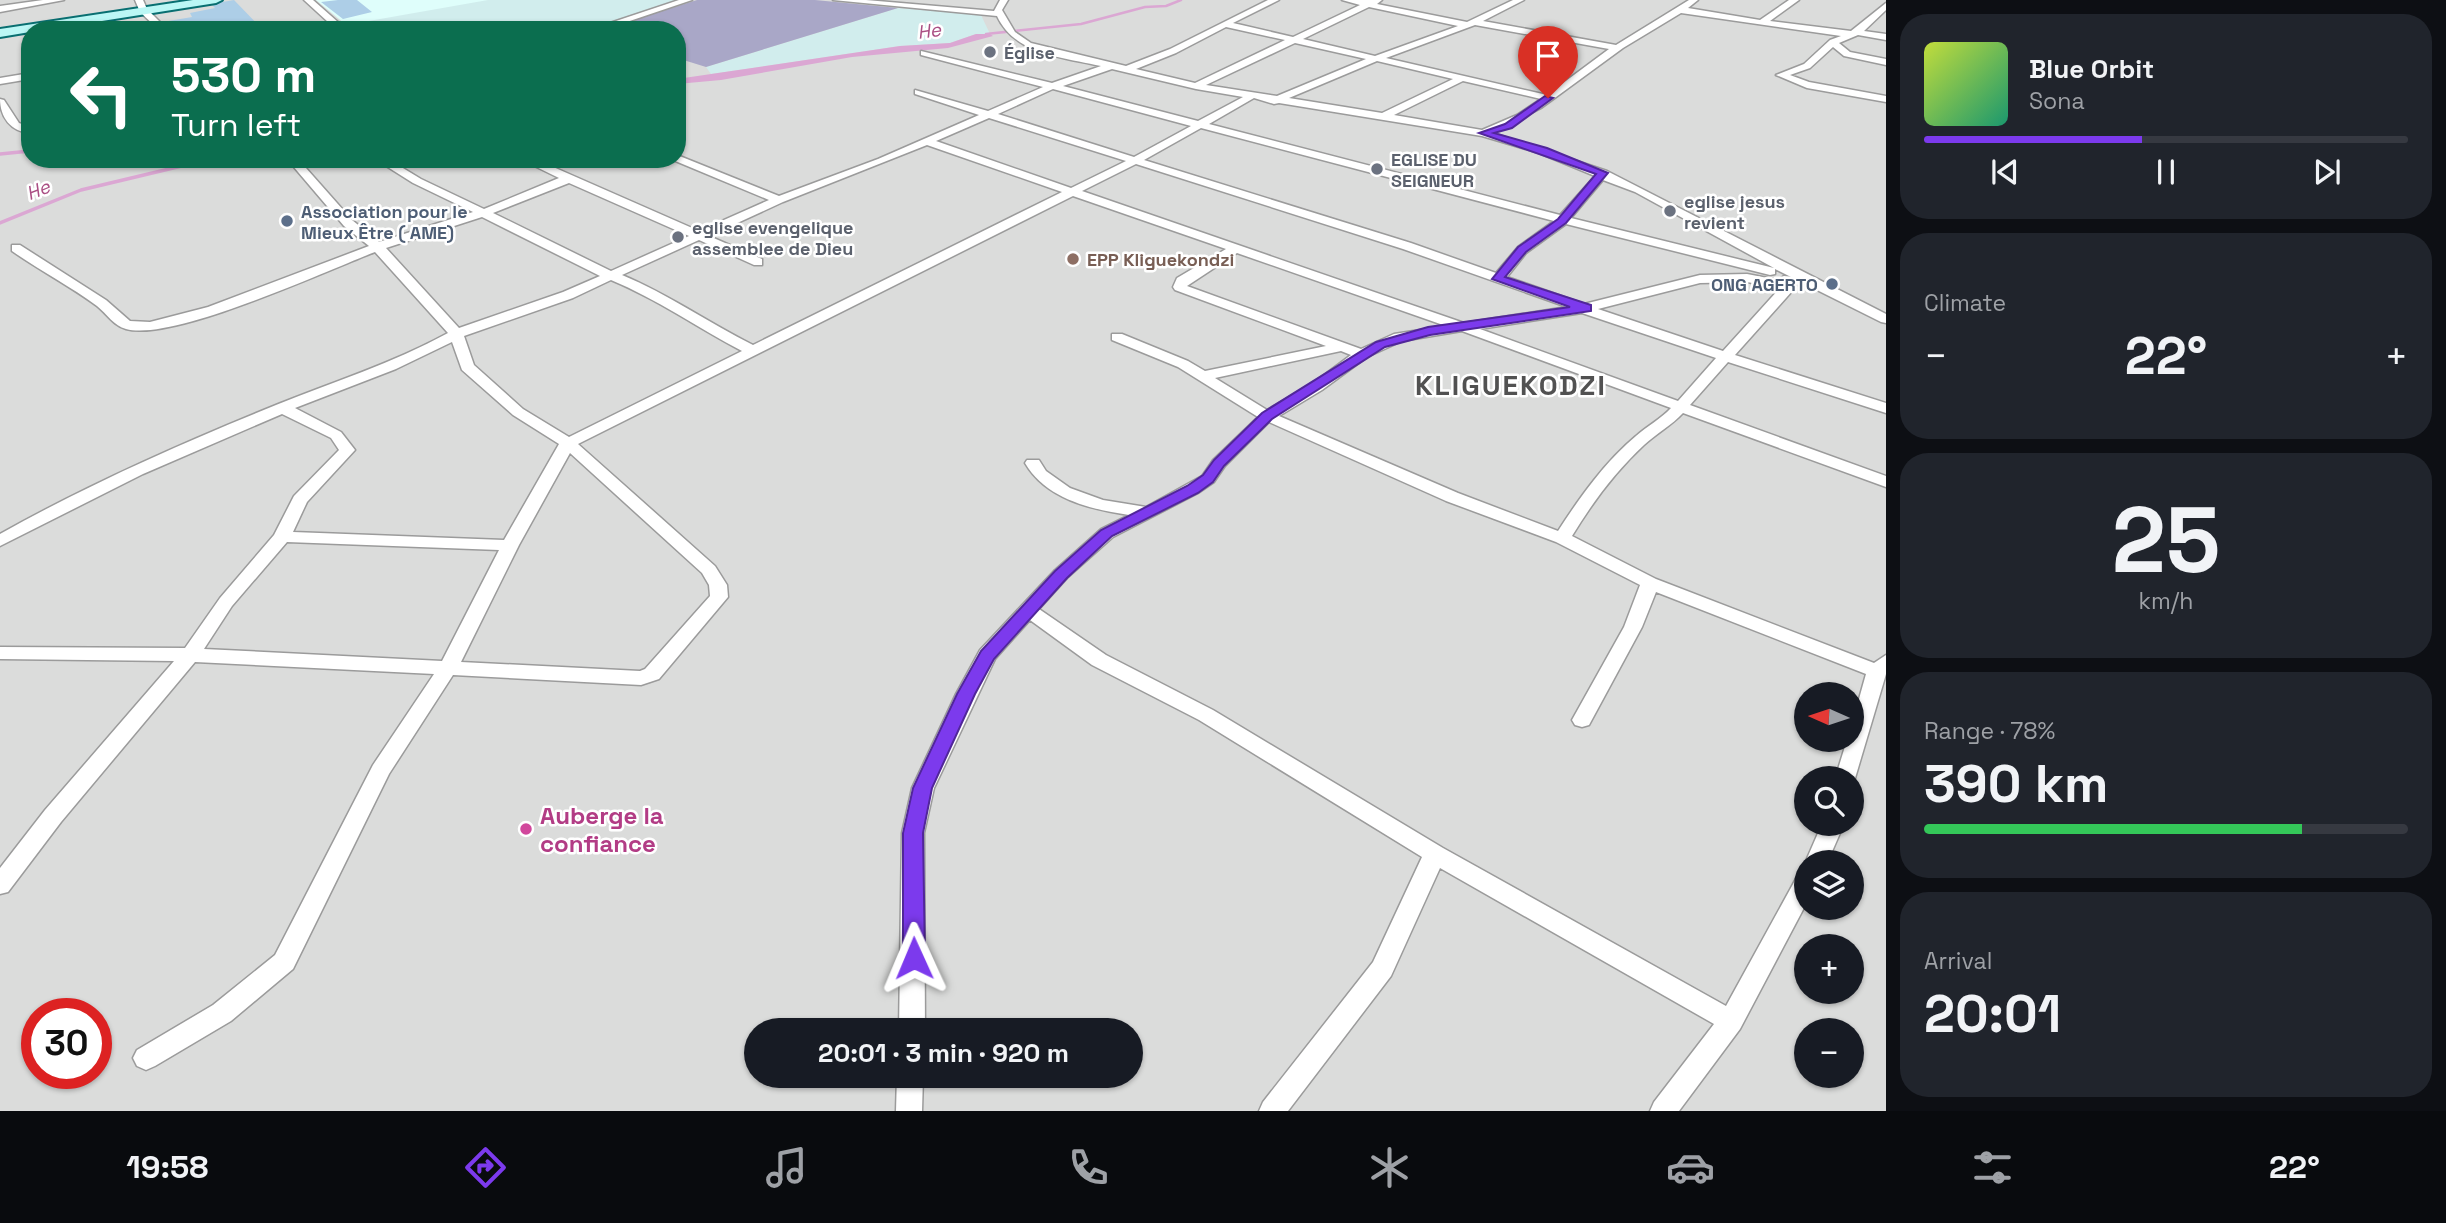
<!DOCTYPE html>
<meta charset="utf-8">
<style>
body{margin:0;font-family:"Space Grotesk",sans-serif;background:#20242c;color:#f1f3f6;height:100vh;display:flex;flex-direction:column;font-size:26px;white-space:nowrap}
*{box-sizing:border-box;margin:0}
p{font-size:23px;color:#9ea1a6}
.icon{flex:none;width:38px;height:38px;fill:none;stroke:currentColor;stroke-width:2;stroke-linecap:round;stroke-linejoin:round}
.map{position:relative;flex:1;overflow:hidden}
.side{display:flex;flex-direction:column;gap:14px;padding:14px;background:#0d0f14;width:560px}
.side>*{flex:none}
.banner{position:absolute;left:21px;top:21px;width:665px;height:147px;border-radius:28px;box-shadow:0 2px 5px #0004;background:#0b6e4f;color:#fff;overflow:hidden}
.needle{width:46px;rotate:273deg}
.controls{position:absolute;left:1794px;top:682px;display:grid;gap:14px}
.controls a{display:grid;place-items:center;width:70px;height:70px;border-radius:50%;background:#171b24;box-shadow:0 2px 5px #0004;font-size:35px}
.speed{position:absolute;left:21px;top:998px;display:flex;gap:14px;font-size:35px;font-weight:700;text-align:center}
.speed>*{display:grid;place-content:center;width:91px;height:91px;border-radius:50%;background:#171b24;box-shadow:0 2px 5px #0004;line-height:1}
.speed .limit{border:10px solid #d22;background:#fff;color:#111}
.pin{position:absolute;display:grid;place-items:center;width:60px;height:60px;color:#fff;margin:-72px -30px;border-radius:50% 50% 50% 0;rotate:-45deg;box-shadow:0 0 7px #0007}
.pin .icon{rotate:45deg}
.me{position:absolute;width:77px;margin:-38px;rotate:359deg;stroke-linejoin:round;filter:drop-shadow(0 0 5px #0008)}
.turn{display:flex;align-items:center;gap:24px;height:147px;padding:0 35px;font-size:32px}
.turn .icon{width:91px;height:91px;stroke-width:2.5}
.turn b{display:block;font-size:49px;line-height:60px}
.big{font-size:52px;font-weight:700;line-height:1.1}
.side .tile{flex:1;display:flex;flex-direction:column;justify-content:center;gap:10px;min-width:0;padding:0 24px;border-radius:28px;background:#20242c}
.side .dial{align-items:center;gap:0}
.dial b{font-size:91px;line-height:1}
.song{display:flex;align-items:center;gap:21px}
.cover{width:84px;height:84px;border-radius:10px;background:linear-gradient(135deg,hsl(70 70% 55%),hsl(160 70% 35%))}
.played{height:7px;border-radius:4px;background:linear-gradient(90deg,#7c3aed 45%,#363941 45%)}
.keys{display:flex;justify-content:space-around;direction:ltr}
.heat{display:flex;justify-content:space-between;align-items:center;font-size:38px;direction:ltr}
.charge{height:10px;border-radius:5px;background:linear-gradient(90deg,#34c759 78%,#363941 0)}
.trip{position:absolute;left:744px;top:1018px;width:399px;height:70px;border-radius:35px;background:#171b24;box-shadow:0 2px 5px #0004;font-weight:700;line-height:70px;text-align:center}
.dock{display:flex;height:112px;justify-content:space-around;align-items:center;background:#090b0e;color:#9ea1a6}
.dock .icon{width:49px;height:49px}
.dock .current{color:#7c3aed}
.dock b{font-size:32px;color:#f1f3f6}
main{display:flex;flex:1;min-height:0}
.map>svg:first-child{display:block}
</style>
<main>
<div class="map">
<svg width="1886" height="1111" viewBox="0 0 1886 1111">
<rect width="100%" height="100%" fill="#e5efeb"/>
<path fill="#dbdcdb" fill-rule="evenodd" d="M0,0H1886V1111H0ZM30,30H677V159H30ZM1806,695H1852V740H1806ZM1806,779H1852V824H1806ZM1806,863H1852V908H1806ZM1806,947H1852V992H1806ZM37,1013H96V1073H37ZM756,1031H1130V1076H756ZM1806,1031H1852V1076H1806Z"/>
<path fill="#dffefb" d="M316,0H688L587,30H349L345,24Z"/>
<path fill="#d1eded" d="M488,0H691L590,30H351L346,25Z
M898,8L981,15L990,34H976L950,43L900,46L711,74L706,67Z"/>
<path fill="#adcee7" d="M234,0L263,30H158L151,24L192,17L190,13L215,8L211,4Z
M338,0H357L372,12L343,19L321,2Z"/>
<path fill="#a9a7c7" d="M697,0H815L898,8L706,67L677,58V30H602Z"/>
<path fill="#dba7d3" d="M976,34H990L993,36L948,48L852,57L721,80L677,84V79L900,46L950,43Z"/>
<g fill="none" stroke-linecap="round" stroke-linejoin="round">
<path stroke="#dba7d3" stroke-width="2.5" d="M986,34L1081,24L1145,7L1166,6L1181,0"/>
<path stroke="#dba7d3" stroke-width="3.5" d="M0,154L30,151
M0,223L81,190L211,159"/>
<defs>
<path id="street" d="M43,0H64L0,12V6Z
M135,0H143L147,9L168,30H159L140,12Z
M304,0H313L347,30H337L333,26L290,30L328,22Z
M679,0H692L603,30H589Z
M833,0H866L994,11L1000,0H1008L1002,10L1015,32L1031,43L1126,66L1170,49L1268,0H1279L1233,23L1293,37L1360,5L1342,0H1382L1377,4L1467,22L1513,0H1524L1483,21L1616,45L1689,0H1698L1688,8L1760,20L1789,0H1799L1770,21L1851,31L1886,3V10L1864,31L1886,34V40L1858,35L1839,43L1850,52L1886,59V65L1844,56L1833,47L1810,68L1790,75L1809,82L1886,96V102L1807,88L1776,75L1804,64L1830,40L1841,36L1681,13L1623,48L1541,108L1493,133L1607,171L1886,314V323L1881,322L1775,269V274L1770,275L1566,224L1526,253L1507,277L1584,304L1700,275L1747,274L1778,280L1784,276L1789,277L1796,286L1794,289L1735,355L1886,403V413L1728,362L1690,405L1886,476V487L1683,413C1672,425 1657,433 1644,445C1616,471 1592,503 1572,536L1656,579L1874,663L1886,655V674L1853,785L1852,779H1835L1847,740H1852V724L1866,674L1656,592L1642,627L1589,725L1582,727L1575,725L1572,720L1624,627L1640,585L1556,542L1446,501L1269,422L1225,466L1214,482L1198,493L1113,537L1067,578L1039,609L1106,655L1213,710L1443,848L1726,1006L1798,875L1806,873V904L1740,1029L1679,1111H1650L1654,1102L1714,1024L1440,868L1391,976L1288,1111H1259L1263,1102L1373,962L1422,857L1199,720L1092,665L1030,620L995,659L934,788L924,833L925,1031H899L902,833L912,788L956,694L980,650L1055,570L1101,529L1129,515C1090,509 1046,499 1025,463L1027,460H1039L1046,471L1070,488L1103,500L1146,507L1202,476L1213,460L1258,417L1178,367L1112,340V334H1122L1188,361L1205,371L1326,346L1175,290L1173,287L1177,278L1226,249L1073,196L578,444L715,566L727,585L728,597L659,679L641,685L453,675L389,774L293,969L231,1021L155,1066L146,1070L137,1066L133,1058L137,1050L213,1005L275,955L373,765L434,674L195,662L61,822L8,892L0,894V868L45,810L174,661L0,659V647L185,648L220,598L274,535L294,496L339,450L331,438L282,414L143,474L0,546V534C89,484 182,443 276,405C333,382 393,363 448,333L375,252C326,271 172,342 126,329C114,326 107,314 97,306C70,286 39,270 12,251V245H20L106,300L130,321L150,322L208,307L369,246L344,226L287,159H298L352,220L379,242L473,212L413,183L375,159H388L421,179L484,209L559,178L520,159H535L699,231L769,200L673,160L677,159V155L779,196L878,159L979,115L915,94V90L988,111L1043,87L921,55V51L1052,83L1101,66C1063,57 1015,55 997,16ZM1369,7L1458,26L1375,56L1303,39ZM1475,25L1609,49L1547,95L1386,58ZM1226,27L1285,40L1195,83L1136,69L1176,53ZM1295,43L1366,59L1277,96L1206,85ZM1377,61L1453,79L1382,113L1289,98ZM1112,69L1196,89L1243,97L1198,121L1063,86ZM1463,81L1541,99L1517,115L1482,130L1394,115ZM1053,89L1191,126L1134,157L998,114ZM1254,98L1274,104L1279,103L1482,136L1539,153L1595,176L1560,215L1209,124ZM989,118L1126,161L1071,188L936,141ZM1201,128L1554,221L1518,247L1496,273L1411,243L1144,160ZM927,145L1062,192L753,345C709,323 668,294 622,275L699,240L754,265H762V259L709,236L783,202ZM1136,164L1403,249L1567,307L1464,323L1082,191ZM1603,180L1635,192L1774,268L1571,218ZM569,183L689,236L611,271L493,213ZM482,217L600,276L563,292L459,328L386,248ZM1237,253L1446,326L1394,334L1361,349L1187,286ZM611,280C657,299 698,328 742,351L569,437L523,409L474,365L464,336L573,298ZM1747,282L1780,288L1723,351L1598,309L1700,283ZM1582,313L1716,358L1678,401L1480,329ZM1462,331L1671,408C1661,419 1647,426 1636,436C1605,462 1580,497 1558,531L1458,493L1279,416L1322,390L1367,357L1402,341ZM452,342L462,370L513,415L559,444L504,540L293,532L307,502L355,450L341,432L295,408L396,369ZM1341,351L1351,355L1312,384L1267,410L1215,378ZM570,453L702,573L709,585L710,596L645,669L640,671L461,662L519,545ZM287,542L499,550L442,661L204,649L232,606Z
M90,17L94,20L90,30H81Z
M30,73V79L0,84V78Z
M0,99L4,100L19,123L30,127V133C11,132 0,117 0,99Z
M1822,824H1844L1827,863H1806V865L1805,863Z
M897,1076H923L922,1111H896Z"/>
<path id="secondary" d="M193,0H222L216,3L45,30H30V32L0,37V29Z"/>
</defs>
<use href="#street" stroke="#9b9b9b" stroke-width="3"/>
<use href="#secondary" stroke="#096f71" stroke-width="4"/>
<use href="#street" fill="#fff" fill-rule="evenodd"/>
<use href="#secondary" fill="#bbf7f5" fill-rule="evenodd"/>
</g>
<path fill="#7c3aed" stroke="#51269a" stroke-width="2" d="M1545,96L1553,98L1512,128L1494,133L1547,148L1608,173L1566,223L1526,252L1505,277L1591,305V311L1430,335L1385,347L1272,419L1224,466L1213,482L1198,493L1112,536L1067,578L994,659L975,694L932,788L923,833L925,958L922,965L914,968L906,965L903,958V833L913,788L957,694L981,651L1055,571L1101,530L1187,486L1203,475L1214,460L1262,413L1376,342L1428,327L1570,307L1492,279L1518,247L1558,219L1596,174L1479,133L1505,124Z"/>
<g fill="#6b7280" stroke="#fff" stroke-width="2.5">
<circle cx="990" cy="52" r="7"/>
<circle cx="1377" cy="169" r="7"/>
<circle cx="1670" cy="211" r="7"/>
<circle cx="678" cy="237" r="7"/>
</g>
<g fill="#5c6f8a" stroke="#fff" stroke-width="2.5">
<circle cx="287" cy="221" r="7"/>
<circle cx="1832" cy="284" r="7"/>
</g>
<circle fill="#8d6e63" stroke="#fff" stroke-width="2.5" cx="1073" cy="259" r="7"/>
<circle fill="#d1479c" stroke="#fff" stroke-width="2.5" cx="526" cy="829" r="7"/>
<g text-anchor="middle" dominant-baseline="central" stroke-width="5" stroke-linejoin="round" paint-order="stroke">
<g font-size="18" font-weight="bold" fill="#5b616d" stroke="#fff" text-anchor="start">
<text x="1004" y="52">Église</text>
<text x="1391" y="159">EGLISE DU<tspan x="1391" dy="21">SEIGNEUR</tspan></text>
<text x="1684" y="201">eglise jesus<tspan x="1684" dy="21">revient</tspan></text>
<text x="692" y="227">eglise evengelique<tspan x="692" dy="21">assemblee de Dieu</tspan></text>
</g>
<g font-size="18" font-weight="bold" fill="#4e5e75" stroke="#fff" text-anchor="start">
<text x="301" y="211">Association pour le<tspan x="301" dy="21">Mieux Être ( AME)</tspan></text>
<text x="1818" y="284" text-anchor="end">ONG AGERTO</text>
</g>
<g font-size="18" font-weight="bold" fill="#785e54" stroke="#fff" text-anchor="start">
<text x="1087" y="259">EPP Kliguekondzi</text>
</g>
<g font-size="19" font-style="italic" fill="#aa4f84" stroke="#fff">
<text transform="translate(929 31) rotate(-8)">He</text>
<text transform="translate(38 190) rotate(-22)">He</text>
</g>
<g font-size="24" font-weight="bold" fill="#b23c85" stroke="#fff" text-anchor="start">
<text x="540" y="815">Auberge la<tspan x="540" dy="28">confiance</tspan></text>
</g>
<g font-size="28" font-weight="bold" letter-spacing="2" fill="#515151" stroke="#fff">
<text x="1511" y="385">KLIGUEKODZI</text>
</g>
</g>
</svg>
<div class="controls">
<a><svg class="needle" viewBox="-14 -14 28 28"><path d="M0-13l5 13h-10z" fill="#e53935"/><path d="M0 13l5-13h-10z" fill="#9ea1a6"/></svg></a>
<a><svg class="icon" aria-label="search" viewBox="0 0 24 24"><circle cx="10" cy="10" r="6"/><path d="M15 15l6 6"/></svg></a>
<a><svg class="icon" aria-label="layers" viewBox="0 0 24 24"><path d="M12 4l9 5-9 5-9-5zM3 14l9 5 9-5"/></svg></a>
<a>+</a>
<a>−</a>
</div>
<div class="speed"><div class="limit">30</div></div>
<div class="pin" style="left:1548px;top:98px;background:#d93025"><svg class="icon" aria-label="arrive" viewBox="0 0 24 24"><path d="M6 21V4h12l-3 4 3 4H6"/></svg></div>
<svg class="me" style="left:914px;top:958px" viewBox="-20 -20 40 40"><path d="M0-17L14 15 0 8-14 15z" fill="#7c3aed" stroke="#fff" stroke-width="4"/></svg>
<div class="trip">20:01 · 3 min · 920 m</div>
<div class="banner">
<div class="turn"><svg class="icon" aria-label="left" viewBox="0 0 24 24"><path d="M17 20v-9H6M10 6l-5 5 5 5"/></svg><div><b>530 m</b>Turn left</div></div>
</div>
</div>
<section class="side">
<div class="tile">
<div class="song"><i class="cover"></i><div><b>Blue Orbit</b><p>Sona</p></div></div>
<div class="played"></div>
<div class="keys"><svg class="icon" aria-label="previous" viewBox="0 0 24 24"><path d="M18 5L8 12l10 7zM5 5v14"/></svg><svg class="icon" aria-label="pause" viewBox="0 0 24 24"><path d="M8 5v14M16 5v14"/></svg><svg class="icon" aria-label="next" viewBox="0 0 24 24"><path d="M6 5l10 7-10 7zM19 5v14"/></svg></div>
</div>
<div class="tile"><p>Climate</p>
<div class="heat"><a>−</a><b class="big">22°</b><a>+</a></div>
</div>
<div class="tile dial"><b>25</b><p>km/h</p></div>
<div class="tile"><p>Range · 78%</p><b class="big">390 km</b><div class="charge"></div></div>
<div class="tile"><p>Arrival</p><b class="big">20:01</b></div>
</section>
</main>
<nav class="dock">
<b>19:58</b>
<svg class="icon current" aria-label="directions" viewBox="0 0 24 24"><path d="M12 3l9 9-9 9-9-9zM9 14v-3h6M13 9l2 2-2 2"/></svg>
<svg class="icon" aria-label="music" viewBox="0 0 24 24"><path d="M9 18V5l10-2v13"/><circle cx="6" cy="18" r="3"/><circle cx="16" cy="16" r="3"/></svg>
<svg class="icon" aria-label="phone" viewBox="0 0 24 24"><path d="M5 4h4l2 5-3 2q2 4 5 5l2-3 5 2v4C11 20 4 13 5 4z"/></svg>
<svg class="icon" aria-label="climate" viewBox="0 0 24 24"><path d="M12 3v18M4 7l16 10M4 17L20 7"/></svg>
<svg class="icon" aria-label="car" viewBox="0 0 24 24"><path d="M5 17H2v-5l4-1 3-4h7l3 4 3 1v5h-3M9 17h6M6 11h13"/><circle cx="7" cy="17" r="2"/><circle cx="17" cy="17" r="2"/></svg>
<svg class="icon" aria-label="filters" viewBox="0 0 24 24"><path d="M4 7h16M4 17h16"/><circle cx="9" cy="7" r="2"/><circle cx="15" cy="17" r="2"/></svg>
<b>22°</b>
</nav>
